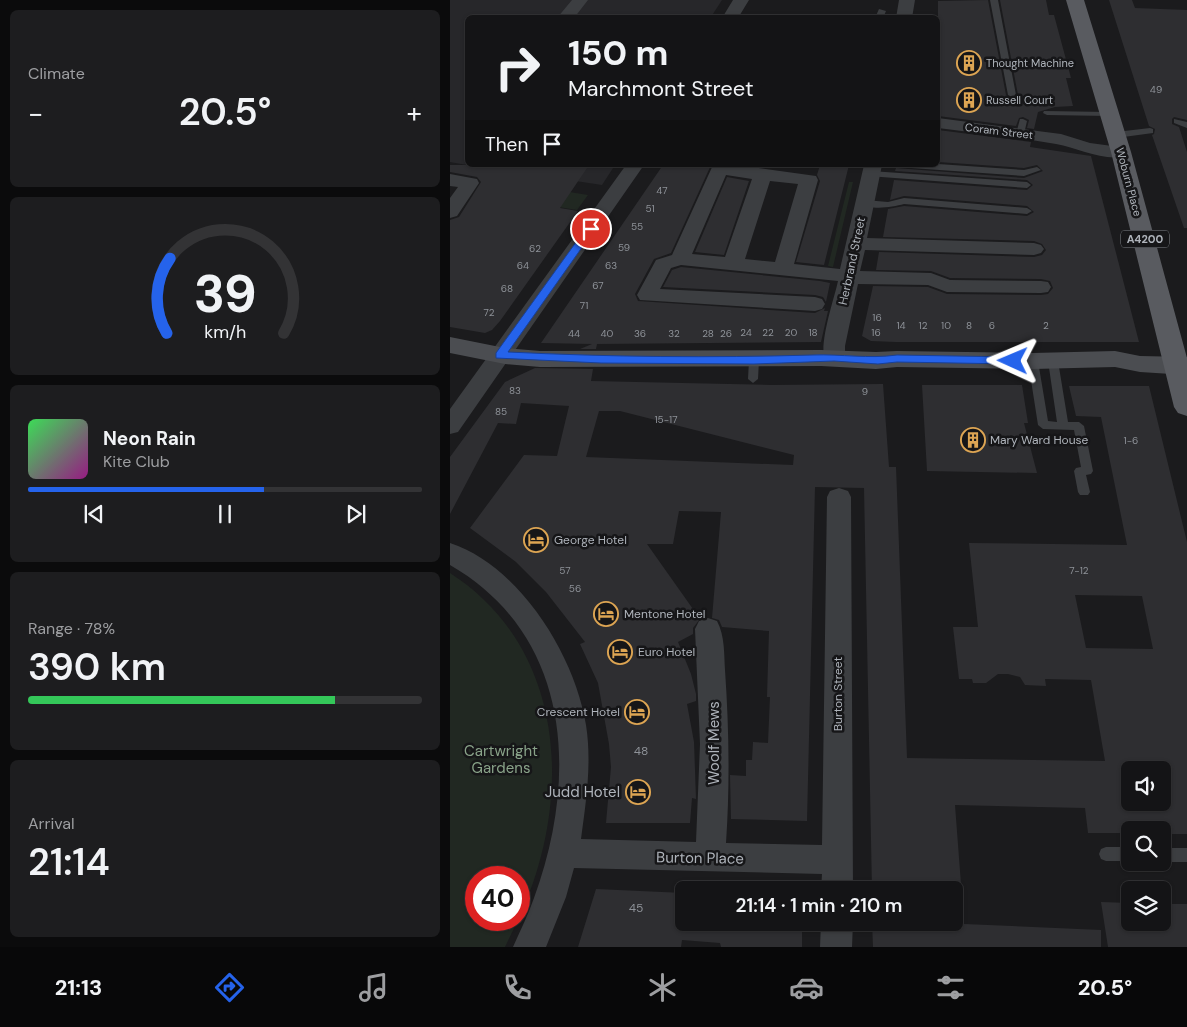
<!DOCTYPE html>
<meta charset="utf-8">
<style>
body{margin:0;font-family:"DM Sans",sans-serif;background:#1d1d1f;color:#f1f3f6;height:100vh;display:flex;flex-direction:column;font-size:19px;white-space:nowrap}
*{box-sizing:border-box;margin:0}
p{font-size:16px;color:#9d9ea1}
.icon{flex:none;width:28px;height:28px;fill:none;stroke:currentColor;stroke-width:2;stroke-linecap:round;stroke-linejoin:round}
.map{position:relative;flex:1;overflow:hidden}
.details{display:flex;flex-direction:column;gap:10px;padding:10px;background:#0b0b0c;width:450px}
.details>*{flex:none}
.hud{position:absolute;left:15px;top:15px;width:475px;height:152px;border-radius:8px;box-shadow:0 1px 4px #0004,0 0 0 1px #333335;background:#141416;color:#f1f3f6;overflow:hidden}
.buttons{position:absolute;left:671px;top:761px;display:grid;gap:10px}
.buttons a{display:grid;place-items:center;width:50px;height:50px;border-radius:8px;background:#141416;box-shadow:0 1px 4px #0004,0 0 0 1px #333335;font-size:25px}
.speed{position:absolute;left:15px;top:866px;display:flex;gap:10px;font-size:25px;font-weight:700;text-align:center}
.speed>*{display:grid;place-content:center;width:65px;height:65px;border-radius:50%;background:#141416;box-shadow:0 1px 4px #0004,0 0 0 1px #333335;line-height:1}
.speed .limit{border:8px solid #d22;background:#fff;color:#111}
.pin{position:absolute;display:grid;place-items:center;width:42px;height:42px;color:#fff;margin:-21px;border:2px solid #fff;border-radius:50%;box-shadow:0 1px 5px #0007}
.me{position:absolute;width:55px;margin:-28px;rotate:271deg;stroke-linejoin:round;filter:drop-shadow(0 0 4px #0008)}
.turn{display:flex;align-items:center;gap:18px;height:105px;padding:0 20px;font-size:22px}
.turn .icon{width:65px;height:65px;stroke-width:2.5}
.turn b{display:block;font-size:35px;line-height:42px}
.then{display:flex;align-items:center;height:48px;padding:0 20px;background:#0003;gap:10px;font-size:19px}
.big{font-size:38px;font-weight:600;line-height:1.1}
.details .widget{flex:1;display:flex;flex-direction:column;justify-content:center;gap:8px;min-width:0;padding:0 18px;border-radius:8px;background:#1d1d1f}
.details .dial{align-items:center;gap:0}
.dial svg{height:130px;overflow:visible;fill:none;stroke:#333335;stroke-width:7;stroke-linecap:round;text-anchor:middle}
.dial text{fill:#f1f3f6;stroke:none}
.song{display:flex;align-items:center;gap:15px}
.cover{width:60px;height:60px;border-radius:8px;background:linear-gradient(135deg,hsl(130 70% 55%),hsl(310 70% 35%))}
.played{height:5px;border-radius:2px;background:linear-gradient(90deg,#2563eb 60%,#333335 60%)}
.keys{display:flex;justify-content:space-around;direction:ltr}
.heat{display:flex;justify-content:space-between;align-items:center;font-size:28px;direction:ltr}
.charge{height:8px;border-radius:4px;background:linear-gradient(90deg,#34c759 78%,#333335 0)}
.trip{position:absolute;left:225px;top:881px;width:288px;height:50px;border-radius:8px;background:#141416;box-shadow:0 1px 4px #0004,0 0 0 1px #333335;font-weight:600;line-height:50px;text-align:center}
.menu{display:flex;height:80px;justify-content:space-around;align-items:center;background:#080809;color:#9d9ea1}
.menu .icon{width:35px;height:35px}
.menu .selected{color:#2563eb}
.menu b{font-size:22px;color:#f1f3f6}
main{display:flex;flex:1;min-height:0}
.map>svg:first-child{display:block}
</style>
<main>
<section class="details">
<div class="widget"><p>Climate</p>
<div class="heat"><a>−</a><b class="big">20.5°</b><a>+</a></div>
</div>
<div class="widget dial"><svg viewBox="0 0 100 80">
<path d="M14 69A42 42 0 1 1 86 69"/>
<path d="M14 69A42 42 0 0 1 16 23" stroke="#2563eb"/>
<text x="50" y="56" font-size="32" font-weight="700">39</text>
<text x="50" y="72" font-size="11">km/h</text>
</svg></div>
<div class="widget">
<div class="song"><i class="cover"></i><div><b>Neon Rain</b><p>Kite Club</p></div></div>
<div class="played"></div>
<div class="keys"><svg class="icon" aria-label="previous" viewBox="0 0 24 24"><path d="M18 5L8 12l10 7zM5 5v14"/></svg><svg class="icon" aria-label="pause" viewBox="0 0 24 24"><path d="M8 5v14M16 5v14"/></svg><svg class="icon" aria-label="next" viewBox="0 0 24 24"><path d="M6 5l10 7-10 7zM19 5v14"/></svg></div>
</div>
<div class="widget"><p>Range · 78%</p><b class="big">390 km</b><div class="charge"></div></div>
<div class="widget"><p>Arrival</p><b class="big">21:14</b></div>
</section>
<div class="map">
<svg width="737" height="947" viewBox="0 0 737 947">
<rect width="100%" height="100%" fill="#1b1b1d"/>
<path fill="#27272a" d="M0,0H272L261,17L18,18L17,165L0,162Z
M19,165H165L152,185Z"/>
<path fill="#212822" d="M46,180L138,195L127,210L77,202Z
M399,182H403L383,267L378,266Z
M0,573C118,649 123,801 69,918V878H26V920H68L55,947H0Z"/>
<path fill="#2e2e31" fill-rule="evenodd" d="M538,0L556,95L561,99L568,95L550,0H596L599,15H604L621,78H616L623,106L605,107L588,112L584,129L577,128L579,120L573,117L569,118L566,126L488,116V1Z
M659,0H682L685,8L737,10V120L724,117L722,119V124L729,127L737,152V228H734L702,135L704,134L705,129L699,126Z
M488,130L581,142L580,147L641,156L689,342H446L421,341L412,336L423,286L478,287L497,294L591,295L598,294L603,288L600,281L591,279L500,278L481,271L426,270L429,252L584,257L592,255L596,250L592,244L584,241L433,237L438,209L454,206L577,216L584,212L577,206L454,196L440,200L444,180L577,190L583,185L577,180L445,171L446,168L574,178L593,171L587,165L574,168L488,162Z
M0,165H139L110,208L128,211L50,321L42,330L35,333L0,327V220L9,217L31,182L27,177L0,172Z
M213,165H261L221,253L204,259L185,294L188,301L365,313L375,308L374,311H378L371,342L147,344L146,349H130L142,344L91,343Z
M370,165H399L374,265L346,262L370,181L367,175Z
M277,177L299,181L274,255L245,252Z
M231,267L370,281L380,283L376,302L373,297L365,295L213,287L222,270Z
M85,368L143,369L141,381L321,385L433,384L439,467H446L457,758L655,761L641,680L595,679L596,686L575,685L570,677L558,674H548L536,683H523L522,679H509L503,627H528L519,543L677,545L651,417L626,416L619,386H699L737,542V834H712V830H680V833H638L635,808L505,805L514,924L651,930V947H423L422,922H504V890H422L414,488L365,487L357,821L281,819L280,775L296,776V760H302L303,742L318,743L320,697H317L319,631L272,627L269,620L262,618L271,512L229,511L223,544H197L250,619L243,628V634L228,642L241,674L246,694V701L237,704L244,742L246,799L242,798L240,823H156L161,767L159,744L148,683L130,644L135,642L96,592L66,562L20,528L74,455L107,456L119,406L71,403L66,424L48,423L0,514V457L55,382ZM149,411H170L344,455L343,465L136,457ZM625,595L692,596L703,649L636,648ZM680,770H712V802H680Z
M472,385H572L578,423H574L587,473L477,471Z
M146,889L234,893V922H352V947H271L270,943L232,940L231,947H128Z
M651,902L680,903V922H712V904H737V947H658Z"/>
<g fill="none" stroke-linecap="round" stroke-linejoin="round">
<path fill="#3c3e41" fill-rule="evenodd" d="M540,0H548L566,95L562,97L558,95Z
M429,9L436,11L433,18H425Z
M594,111L659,112L663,114L659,116L597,115L593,113Z
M570,119H573L577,121L574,134L570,137L566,134Z
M724,119L737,122V128L724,123Z
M700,128L703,129V133L666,138L662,135L666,132Z
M488,164L574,170L587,167L591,170L574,176L461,168L457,165Z
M421,171L577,182L581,185L577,188L418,176V172Z
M454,198L577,208L582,211L577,214L454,204C442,207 421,211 411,203L415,200L438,202Z
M304,357L309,360L308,379L303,383L298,379L299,360Z
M583,358L588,361L598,421L607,422L598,361L603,358L608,361L618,422H629L634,426L643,471L641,474L636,475L640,492L638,495H630L628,492L624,471L626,468L631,467L624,430L593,429L588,425L578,361Z
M656,847H680V861H656L651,859L649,854L651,849Z
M712,848H737V862H712Z"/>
<path fill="#3c3e41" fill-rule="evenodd" d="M122,0H138L124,18H107Z
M283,0H299L288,18H272Z
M449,0H465L462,18H446Z
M488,118L611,134L640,143L677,148L680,152L677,156C653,162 629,148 606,144C567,137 527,133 488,128Z
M176,165H194L8,432L0,434V409Z
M263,165H286L366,176L368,180L344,264L390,269L414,165H432L417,238L584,243L591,245L594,249L591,253L584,255L415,250L410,271L481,273L500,280L591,281L598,282L601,287L598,292L591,293L497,292L478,285L408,284L395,346V358L392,363L384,365L376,363C367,348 384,300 388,281L231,265L221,268L210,289L365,297L372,299L375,304L372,309L365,311L190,300L187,295L206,260L222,255ZM276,175L302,179L275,257L242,254ZM320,181L348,184L325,262L295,259Z
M0,174L27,179L29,183L7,216L0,218V198L8,187L0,186Z
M389,488L398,491L401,497L403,890H371L372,874L124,868L116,897L96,947H63C70,931 78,915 84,898C128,778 123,636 0,565V543C70,566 125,656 136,725C142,763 136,802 131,839L246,842L250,744L245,629L249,621L258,618L267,621C275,636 274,654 275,670C279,728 280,785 276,843L372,845L377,497L380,491Z
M371,922H403L402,947H370Z"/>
<path fill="#4b4d51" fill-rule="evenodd" d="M0,337L55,348L90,351L371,350L426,352L447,351L583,353L665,351L690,356L737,357V375L690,372L665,367L583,369L447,367L426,369L371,366L90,367L55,364L0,353Z"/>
<path fill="#595b60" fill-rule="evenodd" d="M616,0H634L681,152L737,358V416L728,413L724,407L661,152Z"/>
</g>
<path fill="#2563eb" stroke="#184099" d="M141,226L145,229L58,352C159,357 261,358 363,355C391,354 419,359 447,355L563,357L568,361L563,364L447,362L428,364L384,361L304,364L151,363L46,358V353L137,227Z"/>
<defs>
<symbol id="building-ring" viewBox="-11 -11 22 22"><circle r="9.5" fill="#161618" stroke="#dda553" stroke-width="1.5"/><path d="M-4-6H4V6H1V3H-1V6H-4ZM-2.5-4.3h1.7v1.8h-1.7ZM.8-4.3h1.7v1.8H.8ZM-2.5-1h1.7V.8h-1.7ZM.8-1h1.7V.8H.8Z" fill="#dda553"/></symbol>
<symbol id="hotel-ring" viewBox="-11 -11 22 22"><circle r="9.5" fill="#161618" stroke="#dda553" stroke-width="1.5"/><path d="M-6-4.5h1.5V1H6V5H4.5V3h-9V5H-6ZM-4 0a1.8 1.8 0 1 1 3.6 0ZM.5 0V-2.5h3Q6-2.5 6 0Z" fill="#dda553"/></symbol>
</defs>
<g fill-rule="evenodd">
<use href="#building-ring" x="505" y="49" width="28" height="28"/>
<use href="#building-ring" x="505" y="86" width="28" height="28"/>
<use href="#building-ring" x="509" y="426" width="28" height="28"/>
<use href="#hotel-ring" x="72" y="526" width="28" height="28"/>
<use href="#hotel-ring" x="142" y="600" width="28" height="28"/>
<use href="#hotel-ring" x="156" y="638" width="28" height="28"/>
<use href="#hotel-ring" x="173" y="698" width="28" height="28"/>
<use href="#hotel-ring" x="174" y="778" width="28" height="28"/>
</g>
<g text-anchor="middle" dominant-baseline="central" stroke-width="5" stroke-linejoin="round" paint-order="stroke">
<g font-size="10" fill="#8e9298">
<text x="706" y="89">49</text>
<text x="212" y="190">47</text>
<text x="200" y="208">51</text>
<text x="187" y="226">55</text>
<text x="174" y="247">59</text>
<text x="85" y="248">62</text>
<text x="73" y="265">64</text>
<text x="161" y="265">63</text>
<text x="148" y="285">67</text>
<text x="57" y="288">68</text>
<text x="134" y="305">71</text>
<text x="39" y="312">72</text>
<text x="427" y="317">16</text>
<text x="451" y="325">14</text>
<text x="473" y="325">12</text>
<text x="496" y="325">10</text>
<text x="519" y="325">8</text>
<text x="542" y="325">6</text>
<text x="596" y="325">2</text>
<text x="296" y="332">24</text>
<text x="318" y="332">22</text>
<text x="341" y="332">20</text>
<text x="363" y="332">18</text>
<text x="426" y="332">16</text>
<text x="124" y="333">44</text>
<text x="157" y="333">40</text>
<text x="190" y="333">36</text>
<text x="224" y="333">32</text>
<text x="258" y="333">28</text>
<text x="276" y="333">26</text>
<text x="65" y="390">83</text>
<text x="415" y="391">9</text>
<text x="51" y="411">85</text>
<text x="216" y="419">15-17</text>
<text x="681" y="440">1-6</text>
<text x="115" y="570">57</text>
<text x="629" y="570">7-12</text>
<text x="125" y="588">56</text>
</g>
<g font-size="11" fill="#afb4bb" stroke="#161618" text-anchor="start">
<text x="536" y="63">Thought Machine</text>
<text x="536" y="100">Russell Court</text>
</g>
<g font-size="11" fill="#afb4bb" stroke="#161618">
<text transform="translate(549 131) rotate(7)">Coram Street</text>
<text transform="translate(679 182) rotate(75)">Woburn Place</text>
</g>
<rect fill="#161618" stroke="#81858a" stroke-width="1" x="671" y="230.5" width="48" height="17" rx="4"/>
<g font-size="11" font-weight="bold" fill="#afb4bb">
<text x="695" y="239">A4200</text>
</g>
<g font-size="12" fill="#afb4bb" stroke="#161618">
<text transform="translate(402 261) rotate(-78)">Herbrand Street</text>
<text transform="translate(388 694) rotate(-90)">Burton Street</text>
</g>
<g font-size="12" fill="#afb4bb" stroke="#161618" text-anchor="start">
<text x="540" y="440">Mary Ward House</text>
<text x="104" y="540">George Hotel</text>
<text x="174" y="614">Mentone Hotel</text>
<text x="188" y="652">Euro Hotel</text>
<text x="170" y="712" text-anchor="end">Crescent Hotel</text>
</g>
<g font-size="12" fill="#8e9298">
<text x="191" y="751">48</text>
<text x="186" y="908">45</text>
</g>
<g font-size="15" fill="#afb4bb" stroke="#161618">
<text transform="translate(264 743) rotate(-90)">Woolf Mews</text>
<text transform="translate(250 858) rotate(1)">Burton Place</text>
</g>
<g font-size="15" fill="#89a389" stroke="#161618">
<text x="51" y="751">Cartwright<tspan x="51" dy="17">Gardens</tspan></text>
</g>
<g font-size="15" fill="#afb4bb" stroke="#161618" text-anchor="end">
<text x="170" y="792">Judd Hotel</text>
</g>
</g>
</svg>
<div class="buttons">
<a><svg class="icon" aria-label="sound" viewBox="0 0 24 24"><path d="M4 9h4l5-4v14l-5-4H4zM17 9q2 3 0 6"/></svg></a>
<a><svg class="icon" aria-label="search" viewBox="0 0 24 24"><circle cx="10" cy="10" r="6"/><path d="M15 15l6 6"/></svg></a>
<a><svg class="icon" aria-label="layers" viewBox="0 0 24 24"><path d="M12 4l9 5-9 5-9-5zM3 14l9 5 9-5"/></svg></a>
</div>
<div class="speed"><div class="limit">40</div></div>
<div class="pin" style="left:141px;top:229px;background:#d93025"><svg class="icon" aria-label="arrive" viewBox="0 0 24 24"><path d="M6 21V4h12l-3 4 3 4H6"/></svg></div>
<svg class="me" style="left:563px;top:361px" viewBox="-20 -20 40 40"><path d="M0-17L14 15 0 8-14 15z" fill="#2563eb" stroke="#fff" stroke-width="4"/></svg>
<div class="trip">21:14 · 1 min · 210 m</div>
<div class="hud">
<div class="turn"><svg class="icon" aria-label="right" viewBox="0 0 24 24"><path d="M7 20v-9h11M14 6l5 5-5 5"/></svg><div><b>150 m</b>Marchmont Street</div></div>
<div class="then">Then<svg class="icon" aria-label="arrive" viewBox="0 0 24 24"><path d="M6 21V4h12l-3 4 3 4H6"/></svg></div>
</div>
</div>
</main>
<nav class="menu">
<b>21:13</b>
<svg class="icon selected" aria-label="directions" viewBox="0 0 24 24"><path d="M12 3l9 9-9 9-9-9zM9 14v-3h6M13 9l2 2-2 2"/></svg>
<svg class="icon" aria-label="music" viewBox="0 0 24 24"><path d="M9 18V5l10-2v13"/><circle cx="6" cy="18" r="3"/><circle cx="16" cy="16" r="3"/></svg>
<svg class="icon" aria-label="phone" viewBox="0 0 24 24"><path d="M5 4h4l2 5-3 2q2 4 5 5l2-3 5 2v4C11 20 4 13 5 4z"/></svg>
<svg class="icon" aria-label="climate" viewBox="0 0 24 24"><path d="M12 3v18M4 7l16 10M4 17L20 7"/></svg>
<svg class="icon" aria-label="car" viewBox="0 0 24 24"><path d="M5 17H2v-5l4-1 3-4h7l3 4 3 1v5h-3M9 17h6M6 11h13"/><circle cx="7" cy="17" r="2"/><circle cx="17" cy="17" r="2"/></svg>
<svg class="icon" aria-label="filters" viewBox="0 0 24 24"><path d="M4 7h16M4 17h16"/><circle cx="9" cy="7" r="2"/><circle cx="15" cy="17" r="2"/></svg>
<b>20.5°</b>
</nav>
